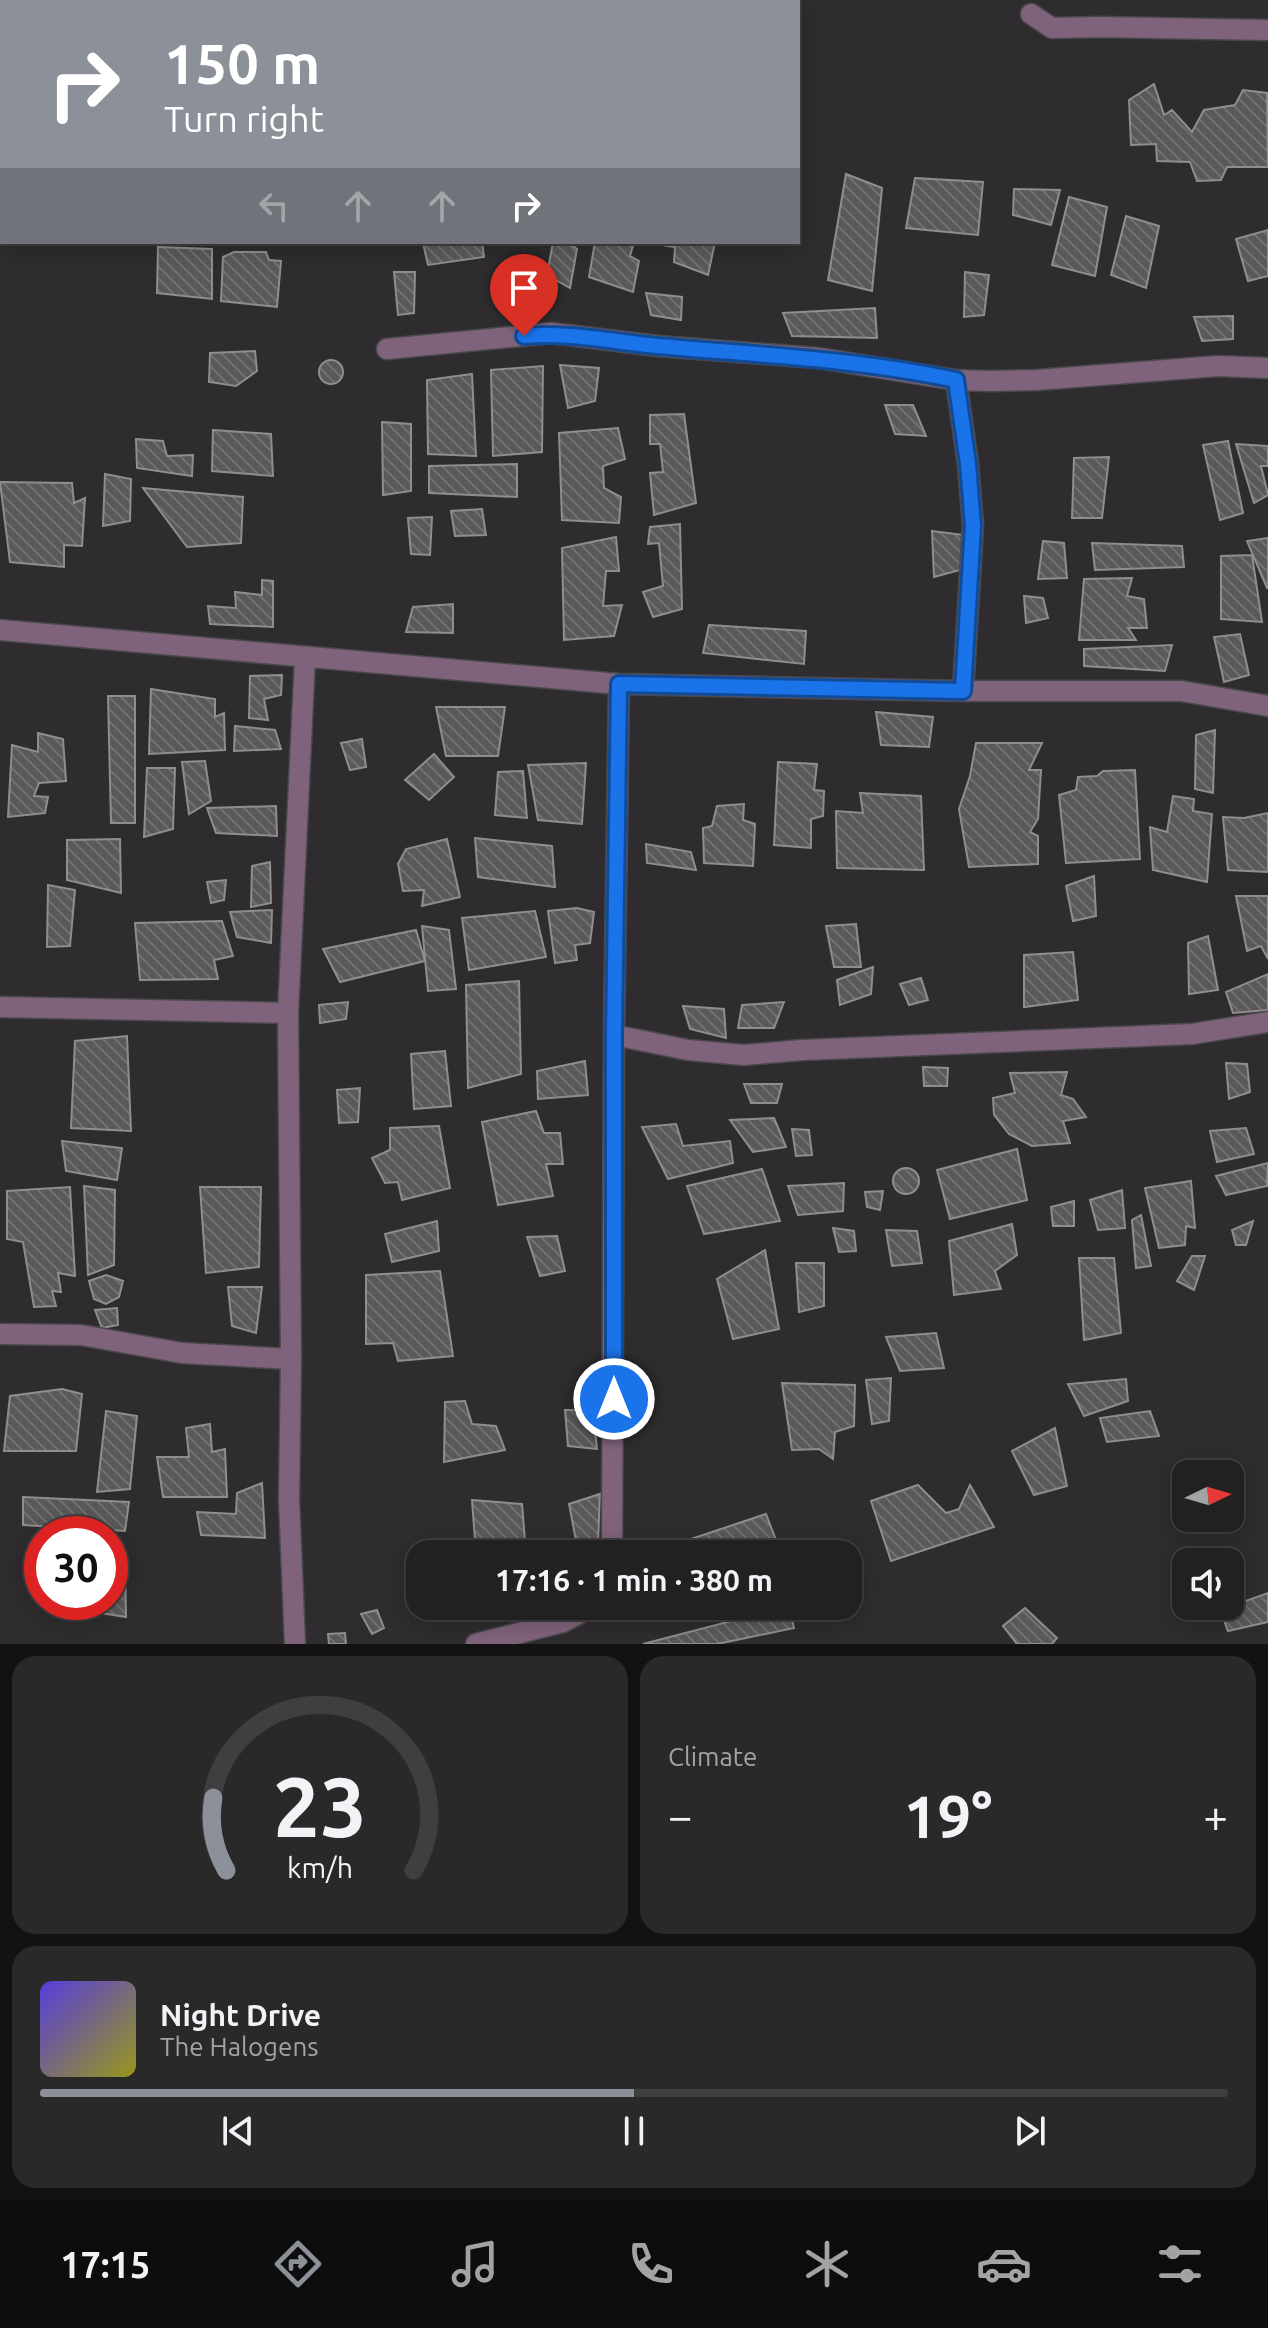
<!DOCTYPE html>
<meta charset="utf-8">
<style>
body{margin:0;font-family:Ubuntu,sans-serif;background:#2a292a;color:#f1f3f6;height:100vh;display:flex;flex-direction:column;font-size:30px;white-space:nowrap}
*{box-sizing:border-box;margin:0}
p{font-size:26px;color:#a2a3a5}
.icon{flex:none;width:44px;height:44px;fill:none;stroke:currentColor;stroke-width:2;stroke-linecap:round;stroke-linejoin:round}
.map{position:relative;height:1644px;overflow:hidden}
.details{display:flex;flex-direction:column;gap:12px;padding:12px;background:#131213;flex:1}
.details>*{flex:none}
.hud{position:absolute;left:0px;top:0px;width:800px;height:244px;box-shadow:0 4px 20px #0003,0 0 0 2px #3f3e40;background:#8c9099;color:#fff;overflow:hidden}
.needle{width:52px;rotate:85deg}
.controls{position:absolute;left:1172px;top:1460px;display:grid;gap:16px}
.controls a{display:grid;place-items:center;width:72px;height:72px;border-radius:16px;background:#222122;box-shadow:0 4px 20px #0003,0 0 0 2px #3f3e40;font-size:40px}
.speed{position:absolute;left:24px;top:1516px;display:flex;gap:16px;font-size:40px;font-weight:700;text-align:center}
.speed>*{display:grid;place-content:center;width:104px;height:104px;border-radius:50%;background:#222122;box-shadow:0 4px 20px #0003,0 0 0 2px #3f3e40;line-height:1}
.speed .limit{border:12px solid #d22;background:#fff;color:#111}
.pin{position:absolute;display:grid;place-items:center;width:68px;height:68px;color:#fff;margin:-82px -34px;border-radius:50% 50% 50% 0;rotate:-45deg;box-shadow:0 0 8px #0007}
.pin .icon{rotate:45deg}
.me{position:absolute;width:88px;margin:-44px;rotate:0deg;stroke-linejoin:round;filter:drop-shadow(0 0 6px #0008)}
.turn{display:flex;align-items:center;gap:28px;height:168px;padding:0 32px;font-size:36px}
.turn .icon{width:104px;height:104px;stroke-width:2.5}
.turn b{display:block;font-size:56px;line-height:68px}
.lanes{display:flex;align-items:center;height:76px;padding:0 32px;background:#0003;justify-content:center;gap:40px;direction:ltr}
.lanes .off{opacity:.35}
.big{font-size:60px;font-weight:700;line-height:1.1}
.details .widget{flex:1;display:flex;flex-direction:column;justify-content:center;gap:12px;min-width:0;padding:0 28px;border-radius:24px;background:#2a292a}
.details .dial{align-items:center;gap:0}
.dial svg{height:208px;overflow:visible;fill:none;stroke:#3f3e40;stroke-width:7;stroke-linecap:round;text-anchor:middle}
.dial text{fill:#f1f3f6;stroke:none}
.song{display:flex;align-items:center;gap:24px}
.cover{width:96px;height:96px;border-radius:12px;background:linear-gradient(135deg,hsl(250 70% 55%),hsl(60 70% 35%))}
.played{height:8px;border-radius:4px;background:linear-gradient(90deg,#8c9099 50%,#3f3e40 50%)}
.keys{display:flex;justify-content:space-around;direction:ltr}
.heat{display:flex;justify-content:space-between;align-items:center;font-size:44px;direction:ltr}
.details .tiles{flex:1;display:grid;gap:12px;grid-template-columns:1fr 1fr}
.widget:last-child{grid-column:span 2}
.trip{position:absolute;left:406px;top:1540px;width:456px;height:80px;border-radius:24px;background:#222122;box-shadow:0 4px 20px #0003,0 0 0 2px #3f3e40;font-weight:700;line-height:80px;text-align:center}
.tab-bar{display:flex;height:128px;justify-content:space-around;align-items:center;background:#0e0d0e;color:#a2a3a5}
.tab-bar .icon{width:56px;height:56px}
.tab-bar .selected{color:#8c9099}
.tab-bar b{font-size:36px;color:#f1f3f6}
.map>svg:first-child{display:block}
</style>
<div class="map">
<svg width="1268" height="1644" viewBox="0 0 1268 1644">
<defs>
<pattern id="building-back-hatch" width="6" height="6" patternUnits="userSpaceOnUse" patternTransform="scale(2)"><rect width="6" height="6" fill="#5a585a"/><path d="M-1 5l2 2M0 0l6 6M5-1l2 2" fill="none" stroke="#716f71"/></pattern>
</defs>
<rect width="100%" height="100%" fill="#2e2c2e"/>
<path fill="url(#building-back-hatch)" stroke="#908d8f" stroke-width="2" d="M0,50H2V136H0Z
M1154,84L1164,115L1172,110L1192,132L1204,110L1235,105L1243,90L1267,93L1268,167H1227L1221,180L1197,181L1190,162L1157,161L1156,144L1131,145L1129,100Z
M846,174L882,188L872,291L828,280Z
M915,178L983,182L978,235L906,228Z
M1014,189L1060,190L1051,225L1013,215Z
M1069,197L1107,207L1095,276L1052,265Z
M1126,216L1159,226L1146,288L1111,275Z
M1268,230V276L1248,281L1236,239Z
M482,242L484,257L428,265L423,243Z
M553,242H567L577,249L570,288L547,275Z
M595,242H634L630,256L639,261L633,292L589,277Z
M661,242H715L708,275L674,262L675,247L661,245Z
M158,247L212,249V299L157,293Z
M234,252H266L269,260L281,261L277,307L221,301L223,257Z
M394,272H415L414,313L398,315Z
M965,272L989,275L984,315L964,317Z
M646,293L682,297L681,320L651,315Z
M875,308L877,338L792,336L783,313Z
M1233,316V339L1202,341L1194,317Z
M255,351L257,371L236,386L209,382L210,353Z
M319 372a12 12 0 1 1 24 0a12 12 0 1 1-24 0Z
M560,365L599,368L595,401L568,408Z
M543,366L542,452L493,456L491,370Z
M472,374L476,456L428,454L427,380Z
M885,405H913L926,436L895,434Z
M684,414L696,503L654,515L650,473L663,472L660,444H650V415Z
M382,422L411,424V491L383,495Z
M618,428L625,459L603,466L604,488L621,497L619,523L562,520L559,433Z
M213,430L271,434L273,476L212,471Z
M136,439L163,441L167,456L193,455L192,476L137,468Z
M1228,441L1243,513L1220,520L1203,445Z
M1236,444L1268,446V466H1261L1268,495L1254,503Z
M1109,457L1102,518H1072L1074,458Z
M517,464V497L429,493V466Z
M105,474L131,479L130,521L103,526Z
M0,482L72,483L74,503L85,498L82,546L64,545V567L10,562Z
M143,488L243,497L241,543L187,547Z
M482,509L486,535L455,536L451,511Z
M432,517L430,555L411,554L408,518Z
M680,524L682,609L653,617L643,592L663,586L659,543L648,544L650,527Z
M932,531L964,535L960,570L934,577Z
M616,537L619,571H606L603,606L622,605L614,636L564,640L562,548Z
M1268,538V588H1267L1247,541Z
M1043,541L1064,543L1067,578L1038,579Z
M1092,543L1182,546L1184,567L1095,570Z
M1252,555L1262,622L1221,619V556Z
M1132,578L1127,596L1144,599L1147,628H1128L1136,640H1079L1084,579Z
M262,580L273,581V627L210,624L208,606L236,608L235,592L262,595Z
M1024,596L1043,598L1048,618L1026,623Z
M453,604V633L406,632L413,607Z
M709,625L806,631L804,664L703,653Z
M1240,634L1249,675L1224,682L1214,637Z
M1172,645L1165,671L1084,666V649Z
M282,675L281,695L264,699L268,720L249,718L250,676Z
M151,689L215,699V717L224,713L225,750L149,754Z
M108,696H135V823H111Z
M436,707H505L498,756H446Z
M876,712L933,717L929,747L881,745Z
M235,726L275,730L281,749L234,751Z
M1215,730L1213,793L1195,789L1196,735Z
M38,733L63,739L66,781L39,783L34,796L48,797L45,813L8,817L12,745L38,752Z
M362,739L366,767L350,770L341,743Z
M976,743H1042L1029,770H1041L1038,819L1030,832L1038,836V864L969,867L959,809L970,776Z
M434,754L454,777L429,800L405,780Z
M205,761L211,801L189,814L182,762Z
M778,762L817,764L814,790L824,791L823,816L811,819V848L774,845Z
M586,763L582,824L538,820L528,765Z
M147,768H175L173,829L144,837Z
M1135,770L1140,859L1066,863L1059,795L1076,790L1078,777L1097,776L1103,771Z
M523,771L527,818L495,815L498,772Z
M860,793L921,796L924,870L837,868L836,811L863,813Z
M1173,796L1194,799L1193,811L1212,814L1207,882L1153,870L1150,827L1167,832Z
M744,804L743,820L755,824L753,866L704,863L703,828L712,826L717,806Z
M276,806L277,836L216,833L207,808Z
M1268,813V872L1228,870L1223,817L1244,818Z
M475,838L552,846L555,887L478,877Z
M120,839L121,893L67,880V840Z
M447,839L460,897L422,906L424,890L403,891L398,864L406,849Z
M646,844L691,852L696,870L647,863Z
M270,862L271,903L251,907L252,866Z
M1094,876L1096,916L1073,921L1066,886Z
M226,880L224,900L211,903L207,882Z
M48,885L75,890L70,946L47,947Z
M1236,896H1268V959L1261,946L1247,951Z
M577,908L594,912L590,943L575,945L577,960L555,963L548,911Z
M272,910L271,943L237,937L230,912Z
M535,911L546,957L469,970L462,918Z
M222,921L233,956L214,960L218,979L140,980L135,923Z
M856,924L861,967H834L826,926Z
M422,926L449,930L456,989L428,991Z
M416,930L425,961L340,982L323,949Z
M1208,936L1218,990L1189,994L1188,943Z
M1073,952L1078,1000L1024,1007V955Z
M873,967L871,994L840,1005L837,980Z
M1268,974V1010L1233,1013L1226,992Z
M921,978L928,1000L909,1005L900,984Z
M519,981L521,1074L468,1088L466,985Z
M348,1002L346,1019L320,1023L319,1005Z
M784,1002L774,1028H738L742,1005Z
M683,1006L724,1009L726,1038L690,1029Z
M127,1036L131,1131L71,1128L75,1041Z
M445,1051L451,1106L414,1109L411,1054Z
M585,1061L588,1095L538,1099L537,1071Z
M1226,1063L1247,1064L1250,1092L1229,1099Z
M923,1067L948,1068L947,1086H924Z
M1067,1072L1061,1095L1073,1099L1086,1117L1063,1121L1070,1143L1032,1146L1009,1134L994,1115L993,1098L1015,1093L1010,1073Z
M744,1084H782L777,1103H751Z
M360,1088L358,1122L339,1123L337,1090Z
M536,1111L544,1133H560L563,1164H546L553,1196L498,1205L482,1122Z
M774,1118L786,1147L753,1152L730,1120Z
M676,1124L683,1146L730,1141L733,1163L668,1179L642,1127Z
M439,1126L450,1188L402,1200L398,1182L385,1183L372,1158L390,1150V1128Z
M1246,1128L1254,1154L1217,1162L1210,1131Z
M792,1129L809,1130L812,1155L796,1156Z
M62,1141L122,1148L117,1180L66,1171Z
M1017,1149L1027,1200L950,1219L937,1170Z
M1268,1163L1267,1186L1226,1195L1216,1176Z
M893 1181a13 13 0 1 1 26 0a13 13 0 1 1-26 0Z
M762,1169L780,1221L704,1234L687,1186Z
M1191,1181L1195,1228L1186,1226L1185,1245L1159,1248L1145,1188Z
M844,1183L843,1211L798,1215L788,1186Z
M84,1186L115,1190L114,1265L88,1275Z
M70,1187L75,1276L58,1273L61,1292L52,1291L56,1306L34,1307L23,1242L7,1239V1191Z
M200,1187H261L259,1267L206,1273Z
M1122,1190L1125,1228L1098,1230L1090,1200Z
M883,1191L880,1210L867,1207L865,1192Z
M1074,1201V1226H1053L1051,1207Z
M1141,1215L1151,1266L1136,1268L1132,1220Z
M437,1221L439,1251L392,1262L385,1234Z
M1253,1221L1246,1245H1236L1232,1230Z
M1012,1224L1017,1255L995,1271L1001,1289L954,1295L949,1241Z
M833,1228L854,1231L856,1251L839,1252Z
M886,1230L917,1231L922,1263L892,1266Z
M557,1236L565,1271L540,1276L527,1237Z
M765,1250L779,1329L733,1339L717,1279Z
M1192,1256H1205L1194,1290L1177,1281Z
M1079,1258H1114L1121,1333L1084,1340Z
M796,1263H824V1306L799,1312Z
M440,1271L453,1356L398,1361L393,1343L366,1344V1275Z
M106,1275L123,1281L119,1297L106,1304L94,1299L89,1281Z
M228,1287H262L256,1333L232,1326Z
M117,1308L118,1325L102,1328L95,1310Z
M936,1333L944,1368L900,1371L886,1337Z
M891,1378L889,1421L872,1424L866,1380Z
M1126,1379L1128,1401L1084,1416L1068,1384Z
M782,1383L855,1385L854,1426L835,1432L833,1459L819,1449L792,1450Z
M62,1389L82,1394L76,1451H4L10,1396Z
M465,1401L472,1424L496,1426L505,1450L444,1462L445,1402Z
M565,1410H593L597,1449L568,1446Z
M106,1411L137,1416L130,1489L97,1492Z
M1150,1411L1159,1436L1107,1442L1100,1418Z
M210,1424L212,1452L225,1449L227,1497H163L157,1457H189L186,1428Z
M1055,1428L1067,1486L1034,1495L1012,1451Z
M262,1483L265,1538L201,1535L197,1512L236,1514L237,1493Z
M918,1485L946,1513L959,1509L970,1485L994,1527L891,1561L871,1501Z
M600,1494L598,1542L577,1546L569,1504Z
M23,1497L129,1502L125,1531L23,1525Z
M472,1500L522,1504L526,1554L476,1553Z
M766,1514L779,1548L763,1554H659L658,1550Z
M110,1556L125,1557L126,1617L101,1613L98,1602H110Z
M1268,1593V1622L1228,1631L1220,1610Z
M424,1606H444L443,1619L424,1611Z
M789,1606L794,1628L717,1644H643Z
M1025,1608L1057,1638L1052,1644H1017L1003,1626Z
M377,1610L384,1628L372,1634L361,1614Z
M345,1633L346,1644H329L328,1634Z"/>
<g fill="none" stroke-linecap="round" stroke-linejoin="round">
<defs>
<path id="minor" d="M1031,14L1052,28L1100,27L1268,30
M387,349L551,333L658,346L818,358L956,380L989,381L1037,380L1218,366L1268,368
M956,380L968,464L973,526L963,691
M0,630L619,684L963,691H1181L1268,706
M0,1007L288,1013
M614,1035L688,1050L744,1055L802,1050L1192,1034L1268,1022
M0,1334L81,1335L182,1353L291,1359
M612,1554L614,1035L619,684
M295,1644L289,1499L291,1359L288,1013L305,658
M476,1644L563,1622L593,1606"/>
</defs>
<use href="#minor" stroke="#4a484a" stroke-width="23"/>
<use href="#minor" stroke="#7f627c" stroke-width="20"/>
</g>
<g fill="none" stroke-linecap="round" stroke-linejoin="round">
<defs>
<path id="route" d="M524,336C569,332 613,342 658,346C758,355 858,359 956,380L968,464L973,526L963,691L619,684L614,1035V1399"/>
</defs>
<use href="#route" stroke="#114b97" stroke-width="20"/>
<use href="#route" stroke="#1a73e8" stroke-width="14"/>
</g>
</svg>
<div class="controls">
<a><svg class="needle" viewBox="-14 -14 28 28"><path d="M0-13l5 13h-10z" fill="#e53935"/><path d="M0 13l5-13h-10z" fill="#a2a3a5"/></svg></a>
<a><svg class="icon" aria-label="sound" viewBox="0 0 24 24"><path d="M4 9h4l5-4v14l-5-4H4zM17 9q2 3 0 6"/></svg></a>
</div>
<div class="speed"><div class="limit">30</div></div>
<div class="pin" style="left:524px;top:336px;background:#d93025"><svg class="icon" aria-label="arrive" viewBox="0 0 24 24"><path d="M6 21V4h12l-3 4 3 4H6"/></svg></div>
<svg class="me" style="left:614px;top:1399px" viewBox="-20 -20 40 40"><circle r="17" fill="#1a73e8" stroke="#fff" stroke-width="3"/><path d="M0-11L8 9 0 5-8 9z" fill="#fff"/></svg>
<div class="trip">17:16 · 1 min · 380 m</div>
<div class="hud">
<div class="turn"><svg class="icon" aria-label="right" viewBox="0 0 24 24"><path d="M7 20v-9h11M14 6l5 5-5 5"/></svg><div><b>150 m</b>Turn right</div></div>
<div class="lanes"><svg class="icon off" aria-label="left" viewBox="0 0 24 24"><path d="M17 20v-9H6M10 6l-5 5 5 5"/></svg><svg class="icon off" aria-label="ahead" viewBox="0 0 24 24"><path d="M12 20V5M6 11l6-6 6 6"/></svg><svg class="icon off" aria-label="ahead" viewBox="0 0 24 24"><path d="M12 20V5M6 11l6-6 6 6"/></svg><svg class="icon" aria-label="right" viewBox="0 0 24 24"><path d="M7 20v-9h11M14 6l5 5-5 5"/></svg></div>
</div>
</div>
<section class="details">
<div class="tiles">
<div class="widget dial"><svg viewBox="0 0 100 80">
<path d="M14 69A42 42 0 1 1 86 69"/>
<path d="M14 69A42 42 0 0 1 9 41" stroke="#8c9099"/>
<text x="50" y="56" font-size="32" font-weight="700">23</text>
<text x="50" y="72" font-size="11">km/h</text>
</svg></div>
<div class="widget"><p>Climate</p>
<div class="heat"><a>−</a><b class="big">19°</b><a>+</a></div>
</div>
<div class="widget">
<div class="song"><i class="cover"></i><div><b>Night Drive</b><p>The Halogens</p></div></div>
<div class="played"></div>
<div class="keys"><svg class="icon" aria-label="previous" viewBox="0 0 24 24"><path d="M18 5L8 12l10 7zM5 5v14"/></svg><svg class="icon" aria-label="pause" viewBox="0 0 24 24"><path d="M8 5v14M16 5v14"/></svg><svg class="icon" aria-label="next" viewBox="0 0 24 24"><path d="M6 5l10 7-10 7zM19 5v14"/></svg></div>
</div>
</div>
</section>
<nav class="tab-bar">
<b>17:15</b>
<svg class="icon selected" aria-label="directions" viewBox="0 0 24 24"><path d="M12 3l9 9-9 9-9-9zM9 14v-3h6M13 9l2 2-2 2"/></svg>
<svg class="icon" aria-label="music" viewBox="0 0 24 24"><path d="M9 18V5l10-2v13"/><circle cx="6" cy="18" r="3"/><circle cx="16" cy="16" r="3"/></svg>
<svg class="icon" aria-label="phone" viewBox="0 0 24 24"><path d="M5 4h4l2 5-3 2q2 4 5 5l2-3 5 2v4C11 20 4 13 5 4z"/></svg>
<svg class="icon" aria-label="climate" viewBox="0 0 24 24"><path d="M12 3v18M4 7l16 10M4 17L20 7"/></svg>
<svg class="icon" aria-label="car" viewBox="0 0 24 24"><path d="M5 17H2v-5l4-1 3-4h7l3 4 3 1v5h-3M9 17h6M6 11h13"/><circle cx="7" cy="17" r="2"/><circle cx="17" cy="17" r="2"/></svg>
<svg class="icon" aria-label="filters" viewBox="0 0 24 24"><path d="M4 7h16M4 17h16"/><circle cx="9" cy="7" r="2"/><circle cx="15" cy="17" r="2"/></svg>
</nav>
